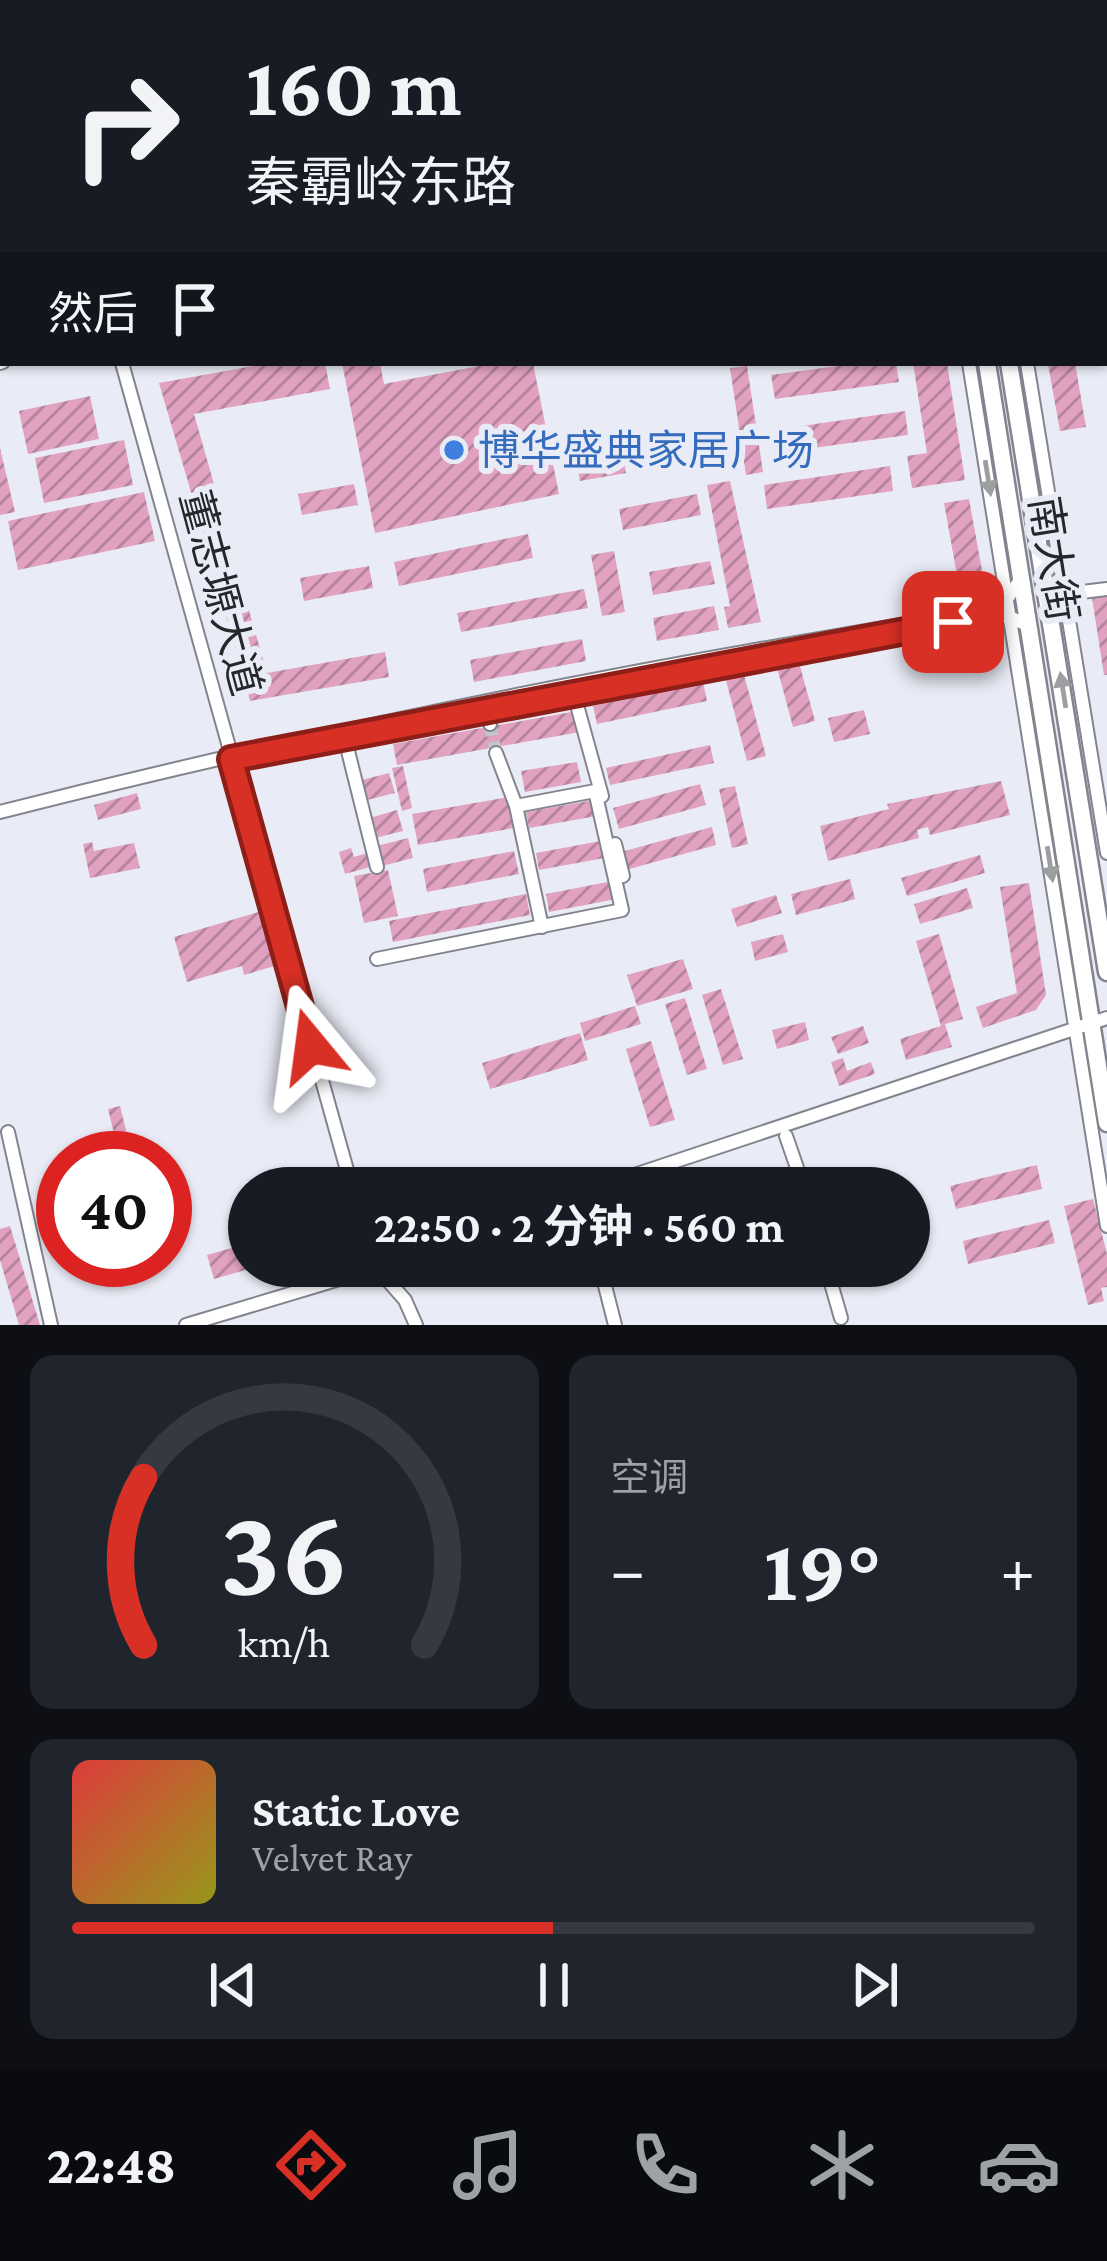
<!DOCTYPE html>
<html lang="zh">
<meta charset="utf-8">
<style>
body{margin:0;font-family:"Crimson Pro","Noto Sans SC",serif;background:#20242c;color:#f1f3f6;height:100vh;display:flex;flex-direction:column;font-size:45px;white-space:nowrap}
*{box-sizing:border-box;margin:0}
p{font-size:39px;color:#9ea1a6}
.icon{flex:none;width:66px;height:66px;fill:none;stroke:currentColor;stroke-width:2;stroke-linecap:round;stroke-linejoin:round}
.map{position:relative;height:1325px;overflow:hidden}
.side{display:flex;flex-direction:column;gap:30px;padding:30px;background:#0d0f14;flex:1}
.side>*{flex:none}
.hud{position:absolute;left:0px;top:0px;width:1107px;height:366px;box-shadow:0 3px 9px #0004;background:#171b24;color:#f1f3f6;overflow:hidden}
.speed{position:absolute;left:36px;top:1131px;display:flex;gap:24px;font-size:60px;font-weight:700;text-align:center}
.speed>*{display:grid;place-content:center;width:156px;height:156px;border-radius:50%;background:#171b24;box-shadow:0 3px 9px #0004;line-height:1}
.speed .limit{border:18px solid #d22;background:#fff;color:#111}
.pin{position:absolute;display:grid;place-items:center;width:102px;height:102px;color:#fff;margin:-51px;border-radius:24px;box-shadow:0 6px 18px #0006}
.me{position:absolute;width:132px;margin:-66px;rotate:344deg;stroke-linejoin:round;filter:drop-shadow(0 0 9px #0008)}
.turn{display:flex;align-items:center;gap:42px;height:252px;padding:0 48px;font-size:54px}
.turn .icon{width:156px;height:156px;stroke-width:2.5}
.turn b{display:block;font-size:84px;line-height:102px}
.then{display:flex;align-items:center;height:114px;padding:0 48px;background:#0003;gap:24px;font-size:45px}
.big{font-size:90px;font-weight:700;line-height:1.1}
.side .card{flex:1;display:flex;flex-direction:column;justify-content:center;gap:18px;min-width:0;padding:0 42px;border-radius:24px;background:#20242c}
.side .dial{align-items:center;gap:0}
.dial svg{height:312px;overflow:visible;fill:none;stroke:#363941;stroke-width:7;stroke-linecap:round;text-anchor:middle}
.dial text{fill:#f1f3f6;stroke:none}
.song{display:flex;align-items:center;gap:36px}
.cover{width:144px;height:144px;border-radius:18px;background:linear-gradient(135deg,hsl(0 70% 55%),hsl(60 70% 35%))}
.played{height:12px;border-radius:6px;background:linear-gradient(90deg,#d93025 50%,#363941 50%)}
.keys{display:flex;justify-content:space-around;direction:ltr}
.heat{display:flex;justify-content:space-between;align-items:center;font-size:66px;direction:ltr}
.side .tiles{flex:1;display:grid;gap:30px;grid-template-columns:1fr 1fr}
.card:last-child{grid-column:span 2}
.trip{position:absolute;left:228px;top:1167px;width:702px;height:120px;border-radius:60px;background:#171b24;box-shadow:0 3px 9px #0004;font-weight:700;line-height:120px;text-align:center}
.dock{display:flex;height:192px;justify-content:space-around;align-items:center;background:#090b0e;color:#9ea1a6}
.dock .icon{width:84px;height:84px}
.dock .current{color:#d93025}
.dock b{font-size:54px;color:#f1f3f6}
.map>svg:first-child{display:block}
</style>
<div class="map">
<svg width="1107" height="1325" viewBox="0 0 1107 1325">
<defs>
<pattern id="building-hatch" width="6" height="6" patternUnits="userSpaceOnUse" patternTransform="scale(3)"><rect width="6" height="6" fill="#e1a2c1"/><path d="M-1 1l2-2M0 6l6-6M5 7l2-2" fill="none" stroke="#b6849d"/></pattern>
</defs>
<rect width="100%" height="100%" fill="#e9ecf6"/>
<path fill="url(#building-hatch)" d="M270,363H325L330,389L194,414L226,526L203,533L159,383Z
M342,363H380L384,384L495,363H533L559,494L375,533Z
M860,363H896L899,382L775,399L771,375Z
M913,363H947L965,480L912,488L907,456L927,453Z
M1075,363L1086,427L1060,431L1048,364Z
M747,366L763,472L746,475L730,368Z
M90,396L99,439L28,454L19,411Z
M905,411L908,435L784,452L781,429Z
M124,440L133,485L44,503L35,458Z
M621,445L626,473L580,481L575,453Z
M0,448L15,512L0,515Z
M890,466L893,491L767,509L764,485Z
M730,481L761,622L728,628L724,607L730,606L707,485Z
M354,484L358,505L302,515L298,494Z
M144,492L155,541L18,570L8,521Z
M697,494L701,515L623,530L619,509Z
M969,499L986,592L961,597L944,503Z
M528,534L533,558L399,586L394,562Z
M614,551L625,612L602,616L591,555Z
M710,561L715,584L653,595L649,572Z
M369,566L373,588L304,601L300,578Z
M240,579L267,673L385,652L389,677L250,701L218,586Z
M584,589L588,608L461,632L457,613Z
M1107,595V675H1104L1092,598Z
M714,606L719,630L657,641L653,618Z
M582,639L586,661L474,682L470,660Z
M797,655L815,721L793,727L775,660Z
M740,660L766,756L747,761L722,665Z
M703,682L707,701L597,724L593,706Z
M864,710L870,734L834,742L828,718Z
M577,711L580,732L397,765L393,744Z
M710,745L714,763L610,785L606,768Z
M577,762L581,782L525,792L521,771Z
M403,766L412,808L402,811L392,768Z
M389,773L395,793L363,801L358,781Z
M1001,781L1010,815L930,835L928,827L917,830L919,838L828,861L820,826L889,809L887,804Z
M700,784L706,805L619,829L613,808Z
M735,786L748,844L732,848L719,789Z
M137,793L141,809L98,820L94,805Z
M509,797L514,828L418,845L412,814Z
M594,800L597,816L529,828L526,812Z
M397,810L403,831L371,839L366,819Z
M712,827L716,845L626,870L621,852Z
M408,838L413,858L382,866L377,846Z
M601,841L604,858L539,870L536,853Z
M92,842L94,851L134,843L140,868L90,878L83,844Z
M351,848L354,857L370,852L374,866L345,874L339,852Z
M514,851L519,874L427,892L423,869Z
M980,855L985,873L907,896L901,878Z
M388,870L398,916L364,923L354,876Z
M850,879L855,899L796,915L791,894Z
M613,881L616,899L549,912L546,894Z
M1029,883L1046,995L1036,1010L983,1028L976,1007L1017,993L1000,887Z
M967,888L973,908L920,924L914,904Z
M526,894L530,915L393,942L389,921Z
M776,895L782,913L737,927L731,909Z
M262,911L278,965L244,975L242,966L187,982L174,937Z
M783,934L788,952L755,961L751,942Z
M939,934L963,1019L945,1024L952,1047L906,1060L900,1039L941,1026L916,941Z
M683,959L693,989L637,1006L627,975Z
M721,989L743,1059L723,1065L702,995Z
M685,998L707,1069L687,1075L665,1004Z
M635,1006L641,1024L585,1041L580,1023Z
M805,1022L809,1040L777,1049L772,1030Z
M863,1026L869,1043L838,1054L831,1037Z
M580,1033L588,1060L490,1089L482,1063Z
M651,1041L675,1120L650,1127L626,1049Z
M843,1058L847,1071L871,1062L875,1074L839,1086L831,1062Z
M120,1106L133,1158H120L108,1109Z
M1037,1165L1042,1189L956,1209L950,1186Z
M1093,1199L1107,1254V1287L1101,1288L1104,1301L1088,1305L1064,1206Z
M1049,1220L1055,1243L968,1264L963,1241Z
M10,1226L40,1325H19L0,1260V1229Z
M249,1243V1269L214,1279L207,1255Z"/>
<g fill="none" stroke-linecap="round" stroke-linejoin="round">
<path stroke="#c2c5cd" stroke-width="12" stroke-dasharray="12 6" stroke-linecap="butt" d="M490,724L496,753"/>
<defs>
<path id="minor" d="M1104,80L1107,79
M1104,141L1107,140
M0,305H3
M0,363L3,362
M122,363L352,1188
M969,363L1107,1226
M1027,363L1107,853
M1045,581L1065,594L1107,589
M983,617H1010L1029,626
M572,687L602,796
M486,704L490,724
M343,731L377,867
M496,753L516,806L542,927
M0,812C326,729 657,663 989,611L1005,602L1020,580
M615,844L623,876
M377,959L622,910L595,791L516,806
M8,1132L51,1325
M786,1136L804,1188
M595,1188L1107,1018
M600,1266L615,1325
M826,1266L841,1318
M376,1267L405,1300L416,1325
M186,1325L383,1266"/>
<path id="major" d="M21,0L22,3
M53,0L54,3
M906,0L907,3
M928,0L929,3
M951,0V3
M972,0V3
M1104,100L1107,99
M1104,121L1107,120
M0,324H3
M0,343H3
M987,363L1107,1123
M1009,363L1107,972"/>
</defs>
<use href="#minor" stroke="#82848e" stroke-width="16"/>
<use href="#major" stroke="#82848e" stroke-width="21"/>
<use href="#minor" stroke="#fff" stroke-width="12"/>
<use href="#major" stroke="#fff" stroke-width="16"/>
</g>
<defs><path id="oneway-solid" d="M-6-.8H1V-3.2L6.5 0L1 3.2V.8H-6Z" transform="scale(3)"/></defs>
<g fill="#9d9ea0">
<use href="#oneway-solid" transform="translate(988 478) rotate(81)"/>
<use href="#oneway-solid" transform="translate(1063 690) rotate(-99)"/>
<use href="#oneway-solid" transform="translate(1050 864) rotate(81)"/>
</g>
<g fill="none" stroke-linecap="round" stroke-linejoin="round">
<defs>
<path id="route" d="M311,1046L231,759L953,622"/>
</defs>
<use href="#route" stroke="#8d1f18" stroke-width="30"/>
<use href="#route" stroke="#d93025" stroke-width="21"/>
</g>
<circle fill="#3f7fe0" stroke="#e9ecf6" stroke-width="4.5" cx="454" cy="450" r="12"/>
<g text-anchor="middle" dominant-baseline="central" stroke-width="12" stroke-linejoin="round" paint-order="stroke">
<g font-size="42" fill="#366cbe" stroke="#e9ecf6" text-anchor="start">
<text x="478" y="450">博华盛典家居广场</text>
</g>
<g font-size="42" fill="#26272b" stroke="#e9ecf6">
<text transform="translate(1054 559) rotate(81)">南大街</text>
<text transform="translate(221 593) rotate(75)">董志塬大道</text>
</g>
</g>
</svg>
<div class="speed"><div class="limit">40</div></div>
<div class="pin" style="left:953px;top:622px;background:#d93025"><svg class="icon" aria-label="arrive" viewBox="0 0 24 24"><path d="M6 21V4h12l-3 4 3 4H6"/></svg></div>
<svg class="me" style="left:311px;top:1046px" viewBox="-20 -20 40 40"><path d="M0-17L14 15 0 8-14 15z" fill="#d93025" stroke="#fff" stroke-width="4"/></svg>
<div class="trip">22:50 · 2 分钟 · 560 m</div>
<div class="hud">
<div class="turn"><svg class="icon" aria-label="right" viewBox="0 0 24 24"><path d="M7 20v-9h11M14 6l5 5-5 5"/></svg><div><b>160 m</b>秦霸岭东路</div></div>
<div class="then">然后<svg class="icon" aria-label="arrive" viewBox="0 0 24 24"><path d="M6 21V4h12l-3 4 3 4H6"/></svg></div>
</div>
</div>
<section class="side">
<div class="tiles">
<div class="card dial"><svg viewBox="0 0 100 80">
<path d="M14 69A42 42 0 1 1 86 69"/>
<path d="M14 69A42 42 0 0 1 14 26" stroke="#d93025"/>
<text x="50" y="56" font-size="32" font-weight="700">36</text>
<text x="50" y="72" font-size="11">km/h</text>
</svg></div>
<div class="card"><p>空调</p>
<div class="heat"><a>−</a><b class="big">19°</b><a>+</a></div>
</div>
<div class="card">
<div class="song"><i class="cover"></i><div><b>Static Love</b><p>Velvet Ray</p></div></div>
<div class="played"></div>
<div class="keys"><svg class="icon" aria-label="previous" viewBox="0 0 24 24"><path d="M18 5L8 12l10 7zM5 5v14"/></svg><svg class="icon" aria-label="pause" viewBox="0 0 24 24"><path d="M8 5v14M16 5v14"/></svg><svg class="icon" aria-label="next" viewBox="0 0 24 24"><path d="M6 5l10 7-10 7zM19 5v14"/></svg></div>
</div>
</div>
</section>
<nav class="dock">
<b>22:48</b>
<svg class="icon current" aria-label="directions" viewBox="0 0 24 24"><path d="M12 3l9 9-9 9-9-9zM9 14v-3h6M13 9l2 2-2 2"/></svg>
<svg class="icon" aria-label="music" viewBox="0 0 24 24"><path d="M9 18V5l10-2v13"/><circle cx="6" cy="18" r="3"/><circle cx="16" cy="16" r="3"/></svg>
<svg class="icon" aria-label="phone" viewBox="0 0 24 24"><path d="M5 4h4l2 5-3 2q2 4 5 5l2-3 5 2v4C11 20 4 13 5 4z"/></svg>
<svg class="icon" aria-label="climate" viewBox="0 0 24 24"><path d="M12 3v18M4 7l16 10M4 17L20 7"/></svg>
<svg class="icon" aria-label="car" viewBox="0 0 24 24"><path d="M5 17H2v-5l4-1 3-4h7l3 4 3 1v5h-3M9 17h6M6 11h13"/><circle cx="7" cy="17" r="2"/><circle cx="17" cy="17" r="2"/></svg>
</nav>
